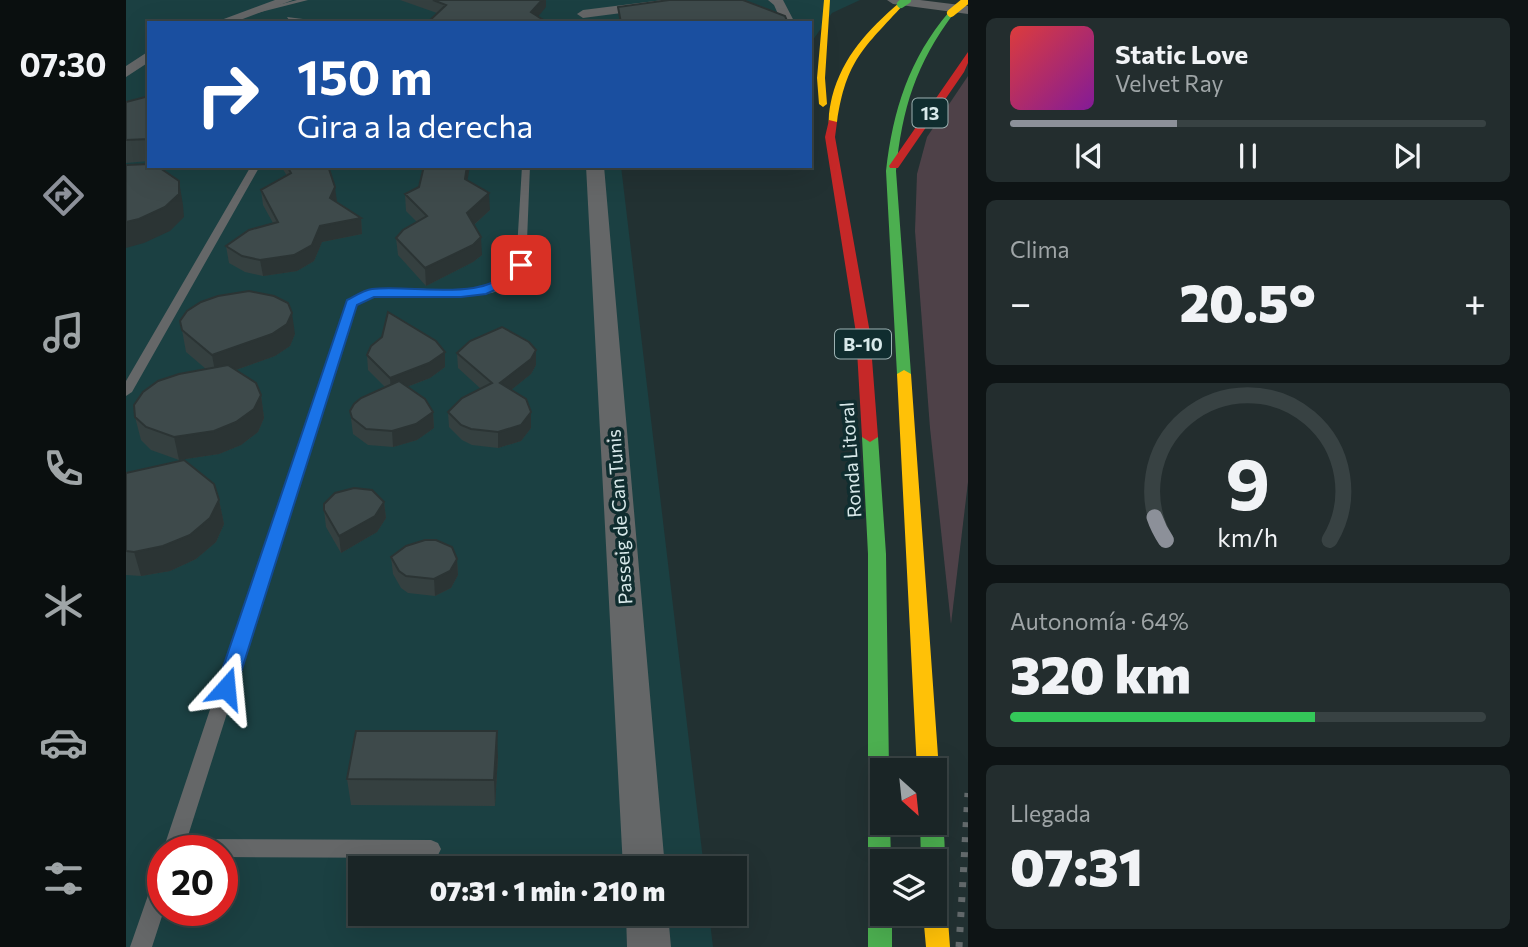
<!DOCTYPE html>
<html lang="es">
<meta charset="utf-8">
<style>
body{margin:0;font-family:Commissioner,sans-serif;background:#232d2e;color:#f1f3f6;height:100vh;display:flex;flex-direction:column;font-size:26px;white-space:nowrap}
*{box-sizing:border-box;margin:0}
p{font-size:23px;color:#9fa5a7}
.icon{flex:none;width:38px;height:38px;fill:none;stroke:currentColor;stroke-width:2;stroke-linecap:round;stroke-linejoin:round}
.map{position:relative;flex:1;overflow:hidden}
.drawer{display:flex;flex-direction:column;gap:18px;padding:18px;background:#0e1415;width:560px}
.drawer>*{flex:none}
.guide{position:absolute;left:21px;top:21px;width:665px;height:147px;border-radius:0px;box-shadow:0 7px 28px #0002,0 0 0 2px #384243;background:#1a4fa0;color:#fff;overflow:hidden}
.needle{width:46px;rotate:153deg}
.tools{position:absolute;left:744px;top:758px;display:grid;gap:14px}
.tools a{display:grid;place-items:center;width:77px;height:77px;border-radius:0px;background:#1a2526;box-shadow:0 7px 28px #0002,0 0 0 2px #384243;font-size:35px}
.speed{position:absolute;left:21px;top:835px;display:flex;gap:14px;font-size:35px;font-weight:700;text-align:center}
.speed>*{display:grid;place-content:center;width:91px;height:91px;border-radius:50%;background:#1a2526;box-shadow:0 7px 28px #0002,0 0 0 2px #384243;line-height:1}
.speed .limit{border:10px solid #d22;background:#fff;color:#111}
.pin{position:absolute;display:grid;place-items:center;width:60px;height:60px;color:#fff;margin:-30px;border-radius:14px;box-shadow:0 4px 10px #0006}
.me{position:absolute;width:77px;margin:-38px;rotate:18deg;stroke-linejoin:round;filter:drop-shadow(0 0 5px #0008)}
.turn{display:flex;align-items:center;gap:24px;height:147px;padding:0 35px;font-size:32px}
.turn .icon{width:91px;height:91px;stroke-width:2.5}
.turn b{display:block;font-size:49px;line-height:60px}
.big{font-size:52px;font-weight:800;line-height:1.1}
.drawer .tile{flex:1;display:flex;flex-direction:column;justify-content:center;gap:10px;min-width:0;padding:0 24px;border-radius:10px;background:#232d2e}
.drawer .dial{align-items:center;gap:0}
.dial svg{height:182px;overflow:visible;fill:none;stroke:#384243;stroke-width:7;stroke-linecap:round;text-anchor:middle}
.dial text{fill:#f1f3f6;stroke:none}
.song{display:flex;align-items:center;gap:21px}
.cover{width:84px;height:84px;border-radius:10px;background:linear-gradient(135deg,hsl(0 70% 55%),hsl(290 70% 35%))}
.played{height:7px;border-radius:4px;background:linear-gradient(90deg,#8c9099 35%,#384243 35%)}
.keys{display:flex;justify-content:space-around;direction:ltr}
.heat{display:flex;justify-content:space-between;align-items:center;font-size:38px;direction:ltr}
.charge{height:10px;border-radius:5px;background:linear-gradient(90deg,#34c759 64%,#384243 0)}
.trip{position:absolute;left:222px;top:856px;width:399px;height:70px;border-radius:0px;background:#1a2526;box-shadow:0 7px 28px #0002,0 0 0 2px #384243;font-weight:800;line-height:70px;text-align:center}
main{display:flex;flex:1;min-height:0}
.tab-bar{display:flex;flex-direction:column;width:126px;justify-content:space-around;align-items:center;background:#0a0f0f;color:#9fa5a7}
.tab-bar .icon{width:49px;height:49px}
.tab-bar .on{color:#8c9099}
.tab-bar b{font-size:32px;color:#f1f3f6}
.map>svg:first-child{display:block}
</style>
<main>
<nav class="tab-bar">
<b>07:30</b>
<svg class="icon on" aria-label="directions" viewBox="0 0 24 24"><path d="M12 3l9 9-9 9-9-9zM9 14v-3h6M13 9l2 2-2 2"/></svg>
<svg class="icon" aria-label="music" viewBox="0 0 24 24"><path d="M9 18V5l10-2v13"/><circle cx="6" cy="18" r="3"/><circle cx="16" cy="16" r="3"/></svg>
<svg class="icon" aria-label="phone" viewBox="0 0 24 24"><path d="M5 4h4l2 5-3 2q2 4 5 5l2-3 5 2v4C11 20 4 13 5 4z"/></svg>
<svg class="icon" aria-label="climate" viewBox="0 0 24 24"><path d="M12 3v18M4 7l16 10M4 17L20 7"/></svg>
<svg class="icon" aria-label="car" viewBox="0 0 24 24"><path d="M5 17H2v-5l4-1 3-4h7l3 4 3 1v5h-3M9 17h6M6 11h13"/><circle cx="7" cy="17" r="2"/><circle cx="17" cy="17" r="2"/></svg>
<svg class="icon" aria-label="filters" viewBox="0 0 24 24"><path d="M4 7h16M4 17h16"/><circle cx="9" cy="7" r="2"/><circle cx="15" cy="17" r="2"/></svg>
</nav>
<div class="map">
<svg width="842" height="947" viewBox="0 0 842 947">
<rect width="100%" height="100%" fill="#223132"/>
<path fill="#1b4042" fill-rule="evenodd" d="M0,0H734L706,13L684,44V23H23V166H495L578,868H234V914H583L587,947H0ZM37,850H96V910H37Z"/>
<path fill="#4e4148" d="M842,76V482L825,624L804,428L789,231L791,174L801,137Z"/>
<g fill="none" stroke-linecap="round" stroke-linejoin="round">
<path fill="#656768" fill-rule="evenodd" d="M171,0H182L131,13L128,11Z
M161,17L193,21L196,23L163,20Z
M125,166H134L6,392L0,396V381Z
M396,166H404L400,266L388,284L366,293L343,296L264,295L245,298L231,305L61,839L305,840L312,843L315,849L312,855L305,858L96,857V850H37L220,303C259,269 345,308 380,279C384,276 387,270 390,266Z
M37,872L38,910L26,947H4L27,881L30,875Z"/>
<path fill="#656768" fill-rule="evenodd" d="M149,0H167L106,23H87Z
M537,0H571L565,4L457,18L451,14L457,10Z
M642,0H657L669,23H656L648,5Z
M761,0H794L842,6V14L767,4Z
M23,51V62L0,77V66Z
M460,166H478L539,868H497Z
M500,914H542L545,947H501Z"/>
<path fill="#4caf50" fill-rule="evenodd" d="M823,12L828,13C790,64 776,108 770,171L785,374L778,378L771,374L760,171C767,110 783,59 823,12Z
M744,432L752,437L760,554L763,770H756V822H764L765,861H756V914H766V947H742V554L736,437Z
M808,814L813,815C819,828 821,855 815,868L808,870V861H795L794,822H808Z"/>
<path fill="#ffc107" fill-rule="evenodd" d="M698,0H704L699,78L701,104L697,107L693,104L691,78Z
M773,3L778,4C738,48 720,60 711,122L703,124C702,116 704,106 706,97C717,56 742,30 773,3Z
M778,370L785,374L813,770L808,776V770H791L771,374Z
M808,883L816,886L820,893L824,947H800L797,914H808Z"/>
<path fill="#c62828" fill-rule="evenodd" d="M842,52V63L838,72L772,168H764L763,166Z
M703,120L711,122L709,137L744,333L752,437L744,442L736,437L730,333L699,137Z"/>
<path stroke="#636a6c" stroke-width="7" stroke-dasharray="5 10" stroke-linecap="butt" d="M833,947L842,793"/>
<path stroke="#4caf50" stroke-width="8" d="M775,4L781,0"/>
<path stroke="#ffc107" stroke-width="8" d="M825,13L841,0"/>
</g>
<path fill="#354040" d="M274,0H420V7L311,13Z
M23,96V161L0,163V102Z
M155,166H202L211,202L235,218L236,234L196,242L188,261L171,271L137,276L119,272L103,263L100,246L147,223L137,205L135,190L161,176Z
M342,181L364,210L348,225L356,255L347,262L300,286L272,255L270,238L291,222L280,211L279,194L293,187Z
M56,330L169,334L164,346L149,356L110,370L135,395L138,418L132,432L115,445L93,454L53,460L25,450L15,440L9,417L80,369L60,352Z
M410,350V365L405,374L385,390L405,412V428L395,441L372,448L346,445L336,440L323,427L322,412L355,389L332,368L331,353Z
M241,355L319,367L304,378L281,387L307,412L308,428L291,440L267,447L242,445L227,434L224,411L259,387L242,370Z
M0,473L93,500L98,524L90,542L70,559L44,571L15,576L0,575Z
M258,502L260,518L251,532L215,553L200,527L198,510Z
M265,557L331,559L332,575L325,588L309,596L282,593L275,588L267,574Z
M372,757L369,806L225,805L221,779Z"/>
<path fill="#2b3434" d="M416,0H420V7L407,23L405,12Z
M341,166H344L339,195V179Z
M53,181L57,205L58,217L44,231L18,243L0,248V222Z
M209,187L211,202L204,198Z
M363,193L364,210L342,230L341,213Z
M235,218L236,234L196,242L188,261L171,271L137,276L134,260L194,226Z
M355,237L356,255L347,262L300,286L299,268Z
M166,313L169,334L164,346L149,356L90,377L86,355Z
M410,350V365L405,374L374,399V383Z
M319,352V367L304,378L265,393L264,378Z
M135,395L138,418L132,432L115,445L93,454L53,460L48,437Z
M307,412L308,428L291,440L267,447L266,431Z
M405,412V428L395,441L372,448V432Z
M93,500L98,524L90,542L70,559L44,571L15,576L8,552Z
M258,502L260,518L251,532L215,553L213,536Z
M331,559L332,575L325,588L309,596L308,579Z
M371,731L372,757L369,806L368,780Z"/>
<path fill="#3e4a4b" stroke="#2b3434" stroke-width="2" d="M307,0H416L405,12L422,23H301L320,5Z
M543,0H617L659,16L662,23H495L492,7Z
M23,96V139L0,140V102Z
M23,164V166H31L53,181V194L39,207L13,219L0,222V165Z
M161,166H202L209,187L204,198L235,218L194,226L186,245L168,255L134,260L116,256L100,246L123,230L152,222L135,190L165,173Z
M298,166H341L339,179L363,193L341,213L355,237L347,245L299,268L270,238L277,230L301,216L279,194L293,187Z
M123,291L148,296L162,303L166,313L161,324L146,334L86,355L56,330L54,321L61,311L75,302L92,296Z
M262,312L310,341L319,352L303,363L264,378L241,355L245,346L256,337Z
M376,327L403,342L410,350L405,359L374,383L400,399L405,412L395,425L372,432L345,429L335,425L322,412L336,398L366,383L331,353L344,341Z
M102,365L130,383L135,395L128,409L110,422L88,431L48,437L20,427L9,417L8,405L17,392L32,381L53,374Z
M273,381L299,399L307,412L290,424L266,431L240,429L226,418L224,411L228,404L235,398Z
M58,460L88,484L93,500L84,518L64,535L37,546L8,552L0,551V473Z
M228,488L246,490L258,502L249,516L213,536L198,510V504L209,493Z
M299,540H310L326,547L331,559L324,571L308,579L280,576L273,571L265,557L280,546Z
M230,731H371L368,780L221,779Z"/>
<path fill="#1a73e8" stroke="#114b97" stroke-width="2" d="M395,262L401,265L393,279L360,294L335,297H248L231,305L110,688L107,693L100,696L92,693L90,688L221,300C229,296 238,290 246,289C289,284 364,305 391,263Z"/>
<g text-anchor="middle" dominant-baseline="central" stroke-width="7" stroke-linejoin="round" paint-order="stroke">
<g fill="#102d2f" stroke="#9cb1b2" stroke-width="2">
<rect x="786.5" y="98.5" width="35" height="29" rx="5"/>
<rect x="709" y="329.5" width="56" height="29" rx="5"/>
</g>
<g font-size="18" font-weight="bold" fill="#d8e9ea">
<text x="804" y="113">13</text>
<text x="737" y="344">B-10</text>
</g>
<g font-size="19" fill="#d8e9ea" stroke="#102d2f">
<text transform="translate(724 460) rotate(-94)">Ronda Litoral</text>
<text transform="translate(493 517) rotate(-94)">Passeig de Can Tunis</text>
</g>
</g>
</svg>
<div class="tools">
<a><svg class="needle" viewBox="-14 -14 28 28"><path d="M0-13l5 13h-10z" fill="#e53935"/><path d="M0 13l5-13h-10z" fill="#9fa5a7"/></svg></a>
<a><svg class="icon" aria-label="layers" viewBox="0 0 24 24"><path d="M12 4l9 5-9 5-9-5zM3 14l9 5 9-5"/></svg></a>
</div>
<div class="speed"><div class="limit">20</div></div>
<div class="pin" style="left:395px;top:265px;background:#d93025"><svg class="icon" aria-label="arrive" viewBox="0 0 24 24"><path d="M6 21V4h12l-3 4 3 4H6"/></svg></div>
<svg class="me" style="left:100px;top:688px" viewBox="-20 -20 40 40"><path d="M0-17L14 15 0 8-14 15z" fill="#1a73e8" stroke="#fff" stroke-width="4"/></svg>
<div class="trip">07:31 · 1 min · 210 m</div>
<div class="guide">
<div class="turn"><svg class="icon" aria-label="right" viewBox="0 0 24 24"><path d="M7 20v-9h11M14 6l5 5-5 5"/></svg><div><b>150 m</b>Gira a la derecha</div></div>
</div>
</div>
<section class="drawer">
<div class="tile">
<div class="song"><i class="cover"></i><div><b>Static Love</b><p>Velvet Ray</p></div></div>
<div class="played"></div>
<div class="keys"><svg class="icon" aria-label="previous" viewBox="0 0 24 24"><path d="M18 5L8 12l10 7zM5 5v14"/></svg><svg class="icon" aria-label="pause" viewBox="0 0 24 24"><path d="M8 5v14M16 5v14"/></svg><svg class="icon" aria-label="next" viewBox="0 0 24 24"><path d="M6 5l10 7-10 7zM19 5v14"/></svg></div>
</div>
<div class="tile"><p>Clima</p>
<div class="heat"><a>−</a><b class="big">20.5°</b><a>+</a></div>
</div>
<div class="tile dial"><svg viewBox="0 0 100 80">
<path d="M14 69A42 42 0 1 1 86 69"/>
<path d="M14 69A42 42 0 0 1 9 59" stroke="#8c9099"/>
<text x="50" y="56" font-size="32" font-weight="700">9</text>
<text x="50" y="72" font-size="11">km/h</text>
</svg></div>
<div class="tile"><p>Autonomía · 64%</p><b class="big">320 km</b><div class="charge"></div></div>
<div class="tile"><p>Llegada</p><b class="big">07:31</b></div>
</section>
</main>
